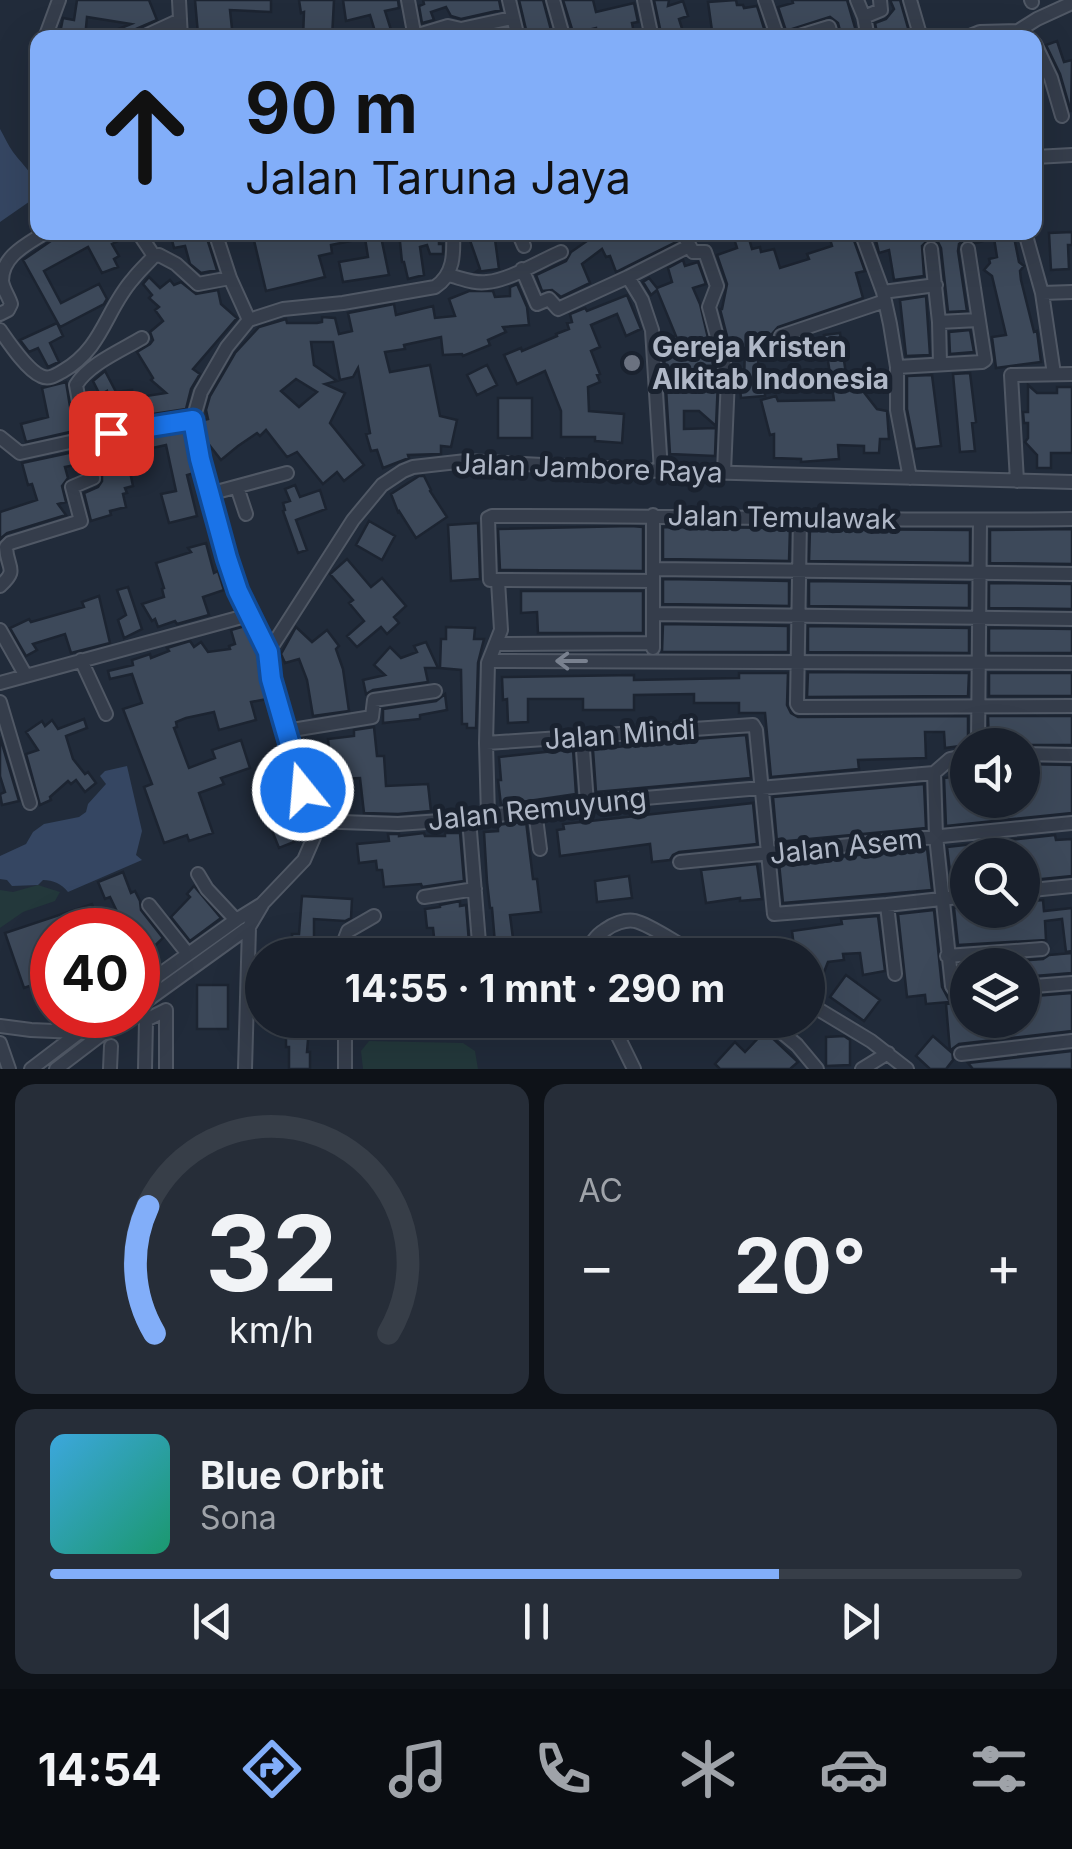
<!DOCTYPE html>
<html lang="id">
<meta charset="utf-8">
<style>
body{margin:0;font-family:Inter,sans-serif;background:#262d38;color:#f1f3f6;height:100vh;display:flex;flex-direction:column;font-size:38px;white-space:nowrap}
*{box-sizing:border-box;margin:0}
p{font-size:32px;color:#9fa3a9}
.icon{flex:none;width:55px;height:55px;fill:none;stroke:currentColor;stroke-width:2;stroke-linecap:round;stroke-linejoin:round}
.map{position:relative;height:1069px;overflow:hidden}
.panel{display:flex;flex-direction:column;gap:15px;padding:15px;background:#0e1218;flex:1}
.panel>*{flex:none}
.guide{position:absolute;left:30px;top:30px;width:1012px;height:210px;border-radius:20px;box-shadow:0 10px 40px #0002,0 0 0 2px #373e48;background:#82aef9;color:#111;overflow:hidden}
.fabs{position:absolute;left:950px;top:728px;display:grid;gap:20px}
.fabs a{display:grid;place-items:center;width:90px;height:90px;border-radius:50%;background:#19202c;box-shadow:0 10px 40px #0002,0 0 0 2px #373e48;font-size:50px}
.speed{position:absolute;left:30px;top:908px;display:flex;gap:20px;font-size:50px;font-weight:700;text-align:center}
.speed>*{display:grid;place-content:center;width:130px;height:130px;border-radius:50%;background:#19202c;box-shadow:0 10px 40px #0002,0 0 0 2px #373e48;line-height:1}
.speed .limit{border:15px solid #d22;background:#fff;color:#111}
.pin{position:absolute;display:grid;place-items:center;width:85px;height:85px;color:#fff;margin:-42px;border-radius:20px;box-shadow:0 5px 15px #0006}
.me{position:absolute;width:110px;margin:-55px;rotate:343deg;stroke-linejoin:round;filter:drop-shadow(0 0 8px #0008)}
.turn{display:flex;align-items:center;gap:35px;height:210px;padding:0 50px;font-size:45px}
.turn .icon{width:130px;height:130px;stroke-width:2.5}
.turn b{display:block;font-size:70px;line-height:85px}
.big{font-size:75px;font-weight:700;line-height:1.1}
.panel .widget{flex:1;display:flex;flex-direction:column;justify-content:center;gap:15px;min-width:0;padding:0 35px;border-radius:20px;background:#262d38}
.panel .dial{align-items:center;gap:0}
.dial svg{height:260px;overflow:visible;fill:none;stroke:#373e48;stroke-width:7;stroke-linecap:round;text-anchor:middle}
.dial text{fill:#f1f3f6;stroke:none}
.song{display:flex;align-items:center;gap:30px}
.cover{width:120px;height:120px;border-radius:15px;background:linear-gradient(135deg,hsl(200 70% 55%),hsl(160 70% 35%))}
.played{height:10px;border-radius:5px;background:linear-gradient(90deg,#82aef9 75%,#373e48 75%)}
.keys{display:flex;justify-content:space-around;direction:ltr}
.heat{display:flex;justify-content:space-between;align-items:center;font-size:55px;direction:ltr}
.panel .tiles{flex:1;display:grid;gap:15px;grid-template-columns:1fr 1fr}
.widget:last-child{grid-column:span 2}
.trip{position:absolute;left:245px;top:938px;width:580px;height:100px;border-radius:50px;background:#19202c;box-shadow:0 10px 40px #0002,0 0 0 2px #373e48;font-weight:700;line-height:100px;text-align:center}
.menu{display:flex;height:160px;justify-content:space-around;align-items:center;background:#0a0d12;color:#9fa3a9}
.menu .icon{width:70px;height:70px}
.menu .active{color:#82aef9}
.menu b{font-size:45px;color:#f1f3f6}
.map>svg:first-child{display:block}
</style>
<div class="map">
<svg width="1072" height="1069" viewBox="0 0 1072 1069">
<rect width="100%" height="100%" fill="#212b3a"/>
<path fill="#23383b" d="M38,885L60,892L55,901L23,912L0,928V890L13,892Z
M369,1041L463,1043L475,1051L478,1069H363L361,1051Z"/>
<path fill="#354662" d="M0,129C4,136 8,145 13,152C25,168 37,175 36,197L0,222Z
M127,766L142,831L136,855L142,860L68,892C62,884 53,880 43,880L38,885L12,886L7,880L0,879V856L26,844L33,832L44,824L79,817L86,812L88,804L106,784L100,776L105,771Z"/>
<path fill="#3d495a" stroke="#1c2431" stroke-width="2.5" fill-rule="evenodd" d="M77,0H149L157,20L136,29L131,38H96L131,24L87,17L85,38H59L63,18L74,20Z
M195,0H271V12L230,10L233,38H202V33L198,34Z
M299,0H334L332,38H303L304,12L301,13Z
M343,0H398L399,8L385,11L392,33L388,34L389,38H377L370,15L346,21Z
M423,0H499L501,10L461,19L451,16L446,7L431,12L434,20L422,23L419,6L424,4Z
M519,0H543L551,30L547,38H528Z
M563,0H593L596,12L634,3L638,22L632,23L635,38H597L596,28L572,34L573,38H570L572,29Z
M654,0H669L668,6L683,1L688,16L679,19L685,38H662Z
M736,0L737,5H743L744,8L757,6L767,38H713L708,2Z
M792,0H847L858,38H842L838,23L830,17L786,31L778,7L793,3Z
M890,0H900L910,35L904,38H878L875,23L886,19L894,9Z
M1057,41L1064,62L1072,60L1071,112L1060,74L1046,45Z
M64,232H113L118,241L112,244L119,256L114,259L118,267L102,273L88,247L44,271L61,303L99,284L107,299L104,304L60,327L23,260Z
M170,232H205L217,270L201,273L190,264L185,246L174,248Z
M252,232H380L389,275L343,282L339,262L368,257L365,238L331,245L332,253L319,256L325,277L266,291Z
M399,232H439V244H443V254H430L427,245L420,247L424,275L408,279L404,262H402Z
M467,232H494L499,269L476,272L480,269Z
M600,232H672L676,242L616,272L610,256L606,257L602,249L582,264L590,283L561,297L552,290L542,291L536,275L566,261L571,252Z
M732,232H747L752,249L760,247L761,252L774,249L780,268L809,259L807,254L832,246L828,232H851L865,271L856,273L863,298L778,327L771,335L758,340V379H764L765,396L741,398L739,380H744L745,348H737V342H732L730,348L720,309H722L727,284L717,255L737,248Z
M874,232H1010L1012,238L1014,237L1019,262L1024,266L1020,271L1021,280L1034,332L1037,331L1041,362L996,368L992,337L1006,335L992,276L984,270L990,263L989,259L997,257L994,238L976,243L966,239L959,244L958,251L967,311L948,312L941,248L938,242L929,239L922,246L924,276L894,280L889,250L879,253Z
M1072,232V245H1068L1069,269L1051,270L1049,233Z
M683,260L685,266L698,262L706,284L693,288L700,304L718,381L716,426L699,411H684V429L716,428L715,456L670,454L663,339L676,336L657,290L651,295L643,282L649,278L657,288L672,282L668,268Z
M149,277L160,288L170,280L174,285L181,282L196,294L218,290L221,304L237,318L193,369L200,374L191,389L186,409L114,420L107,391L100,395L93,381L105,371L116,392L132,390L133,398L166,393L151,380L153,378L137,352L150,344L153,340L150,332L163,321L155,310L159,307L149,298L152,295L143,284Z
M517,284L527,307L529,325L503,327L506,332L488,340L490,345L463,356L462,354L443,355L441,337L404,345L405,349L385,352L390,372L430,365L440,416L457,420L451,447L441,446V454L408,455L409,458L383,468L377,450L371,451L366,434L370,433L358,368L353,377L340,380L333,342H311L314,365L337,381L325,384L345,393L330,423L364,465L344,481L337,472L323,484L297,452L287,457L266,430L260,436L257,433L238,446L221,460L207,442L204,420L208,419L206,410L210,396L235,353L259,327L286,319L287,323H317L322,322V317L335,318L339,334L352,331L348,313L394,304L396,315L433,306L435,318L455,316L449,299L469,291H493L495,297L510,296V287ZM296,379L317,392L299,407L281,391Z
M627,295L641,329L626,336L617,314L591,325L600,347L591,351L600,374L597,375L600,382L588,387L589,411L624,414L622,443L595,441V437H561V411L545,371L517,384L504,355L521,348L522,351L557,336L556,334L569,329L567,323L572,322L570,314L585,308L587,311Z
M926,296L930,355L906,356L900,300Z
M57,323L63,336L50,343L59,362L48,367L38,348L29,352L20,340Z
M970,330L974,352L950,354L949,332Z
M840,333L847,381L877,379L878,390L863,391L877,409L887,411L889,439H880L879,453H864V446L838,445L839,459L801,462V459L774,458V434L770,435L761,400L776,396L778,401L834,400L824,335Z
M487,365L497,385L477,395L467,375Z
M970,373L976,422L972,423L975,451L960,452L953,374Z
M932,375L941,446L915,449L907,409V376Z
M66,382L74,431L26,442L21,424L48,417L42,388Z
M1028,385L1037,393H1057V387H1072V453H1051V468H1037V455L1025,442L1028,438V423H1024L1023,412H1028Z
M498,398H532V438H498Z
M184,431L194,473L187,475L197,516L169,523L161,494L176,491L166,445L121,455L118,442Z
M78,451L80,464L65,467L68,478L62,486L66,502L58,504L66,515L7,533L0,539V512L37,500L32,484L28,485L22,463Z
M117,454L122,474L130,472L133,486L125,488L127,493L123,494L126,507L110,511L111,515L91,521L84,493L98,487L102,481V470L104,469L101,458Z
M419,476H424L431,490L430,491L447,517L416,538L399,511L398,512L391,494Z
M295,485L300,497L320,490L326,509L296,520L307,550L298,553L283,511L285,510L283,503L290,501L285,489Z
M369,521L395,536L382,560L356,545Z
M478,523L480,579L451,581L448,525Z
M631,526L643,527V571L500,570L498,529Z
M663,527L790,528L789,561L663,559Z
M810,529L970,530V563L809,561Z
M1072,529V564L990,563V530Z
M206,543L214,573L218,571L224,590L203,597L209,615L177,624L175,621L158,627L155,619L152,621L142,604L164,597L162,589L164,588L156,563L191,552L188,548Z
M347,559L371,587L382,578L406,606L394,617L399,623L387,634L381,627L357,647L347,636L364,621L349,603L353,600L330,574Z
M663,579L789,581V606L663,604Z
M809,581L969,583V608L809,606Z
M989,583L1072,584V609L989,608Z
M128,587L142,629L124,638L118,620L126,615L117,590Z
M521,591H643V633H538L537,612L521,613Z
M99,596L110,643L71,653L65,634L33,644L37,650L26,656L10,628L29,619L31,622L84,607L82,602Z
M663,624L788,626V652H662Z
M245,626L259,654L261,680L267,699L251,702L256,720L219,730L214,712L186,718L176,722L177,727L174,728L189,768L215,758L212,750L241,740L250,768L221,778L224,784L199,793L213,833L189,841L187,835L164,843L144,787L152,784L123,709L142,703L132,674L110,679L108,671L133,665L132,660L150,654L151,658L169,651L167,648L190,641L194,647L201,642L208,652L230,649L229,646L235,644L231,630Z
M808,626L969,628V653L808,652Z
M296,627L312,642L327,630L339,646L336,649L343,669L349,711L313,716L307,680L299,659L285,663L281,654Z
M446,627L475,628L474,639H484L478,663L476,728H467V724H462L461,670L440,668L441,639H446Z
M989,628L1072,629V653H989Z
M426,642L438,668H425L428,682L373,690L366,694L363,680L385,675L374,665L390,647L401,658L417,652L414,646Z
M808,672L969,673L968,696L807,697Z
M739,673H788L787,705L791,713L798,717L968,716V745L945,748L944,732H925L926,758L858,760L859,769L771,777L765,713H739V703H694V694L634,695V710H583V699H528V722L508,723L507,699L503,700L502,677L634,675V680L739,678Z
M989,673H1072V696H989Z
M445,694L447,710L420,715V719L383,723V709L436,701Z
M988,716H1072V745H989Z
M84,719L87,728L66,736L73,759L85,774L88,772L96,783L85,792L76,780L71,784L68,781L50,797L51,800L40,805L26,754L38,750L26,732L42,721L45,726L52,720L58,729Z
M374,727L377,756H384L386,786L428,784L431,811L398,814L364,813L360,778L340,779L338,757L330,758L328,739L354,736V730Z
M746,735L751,778L596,792L593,750L642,744V743Z
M0,737L19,801L2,805L0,794L5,792L0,776Z
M573,749L576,794L501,805L498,780H501L499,757Z
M1022,764L1072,765V813L946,826L944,778L968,775V800H1022Z
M924,784L926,828L777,842L773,797Z
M270,795L275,806L279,804L294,842L279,848L263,808L259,810L256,801Z
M753,803L757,844L679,852L673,855L670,860L652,862L650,844L560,856L557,830L564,829L563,824Z
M526,821L533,879H537L541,912L510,915L515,954L496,955L492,908H490L487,882L484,832L498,831V825Z
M424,833L425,836H445V833H460L464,881L422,887L421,884L384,887L382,870H377L376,861L359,863L357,844L389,841L388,834H399V836Z
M1055,835L1056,840L1072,839V876L1022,881V855H968V886L952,888L947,847Z
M927,848L932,890L783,903L779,863Z
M757,864L762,899L740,901V898L706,903L701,870Z
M123,872L131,893L135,891L140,901L141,910L163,938L141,959L147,971L138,978V930H52V978L24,988L5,933L92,904L101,930L121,920L110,897L105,899L98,882Z
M629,876L632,898L597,902L595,881Z
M194,886L221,918L190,941L171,917L190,897L187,894Z
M302,896L352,899L351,918L345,921L314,919V954H293L292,934H299Z
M1043,900L1044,911L1072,908V951L1066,952L1062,919L1045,921L1046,940L958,945L954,908L968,906V910H1022V902Z
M460,901V906L466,905L470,955H436L433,928H427L425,909L440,907V905Z
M934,910L942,987L950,1002L926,1004L925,995L907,997L898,914Z
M878,916L885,971L863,975L860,953L843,954L844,960L828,962L817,990L808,987V955H795L792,931L842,924L841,919Z
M387,942L408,943V955H359L360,943L387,945Z
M1072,953V973L1022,977V965H961L1043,959L1049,955Z
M846,975L880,1000L864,1021L830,997Z
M197,985H228V1029H197Z
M1072,993V1031L959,1044L952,1049L953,1060L946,1069H930L916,1056L933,1036L950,1051L946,1004L968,1002V1020H1022V997Z
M286,1026L309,1028L307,1052H310V1069H289V1047H286Z
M765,1031L798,1062L790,1069H720L715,1064L735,1042L745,1052Z
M844,1036L850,1040V1065L826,1066V1037Z
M1072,1051V1069H973L968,1063Z"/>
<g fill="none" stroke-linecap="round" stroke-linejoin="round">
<defs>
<path id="minor" d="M179,0L181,38
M408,0L415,38
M509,0L518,38
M553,0L562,32L557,38
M644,0L652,38
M765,0L778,38
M857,0L864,17L868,38
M910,0L921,38
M1031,0L1032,2
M864,17L881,10L880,0
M415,36L448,26L461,29L512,18
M45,38L59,0
M141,38L180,20
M793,38L829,27L832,38
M965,38L980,32L1018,31L1037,19L1072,3
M1035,44L1051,78L1062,116
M1035,157L1072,155
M138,232L154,256L159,255L176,264L198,284L230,278
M215,232L230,278L249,320
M518,232L524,246
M682,232L693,252H705L717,286L709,307L728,378L724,472
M861,232L883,292L890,324L897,367V410L910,478
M1025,232L1042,293L1054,374
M931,249L939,322L940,363
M522,269L537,304L549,299L558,309L628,277L689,246
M448,275C461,278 474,284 487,282C510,280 540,261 561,252
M628,277L642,300L652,330L661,471
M883,292L936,285
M1042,293L1072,292
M0,314L8,310L11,304C9,297 3,289 2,281C2,255 28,244 46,232
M939,322L978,320
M0,330C9,343 27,370 41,376C49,380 56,375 63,371C103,348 106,309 133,279C139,271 147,264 154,256
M781,336L885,301
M897,367L982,362L985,360L968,249
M0,437L20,453L134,428L193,420
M1017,481L1011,375L1072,374
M237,487L246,514
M209,494L287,473
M653,515V648
M800,517L797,704L799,707L1072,706
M653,569L1072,574
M653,581L490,580L488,518L492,516C685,515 879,522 1072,519
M0,586C19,569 7,569 6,547L10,543L81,521L72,487L93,478L76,385C89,364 120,351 142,338
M653,614L1072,619
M0,630L26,676
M496,644L653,643
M269,651L238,591L200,459L193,420L201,392L227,347L249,320L283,309L343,303L435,287C454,275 454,254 453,232
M81,660L106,714
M490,661L1072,663
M0,683L249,615
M0,702L30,803
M286,731L372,717L374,700L435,691
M582,737L587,803
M486,743L753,725L756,730L774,914L887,905L968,896
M978,745L980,521
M1022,754L1072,755
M934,773L936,836L952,986L957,993L968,992
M934,773L950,759L968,755
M535,810L540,849
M488,816L486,743L488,663L501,630L498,581
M469,819L480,955
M313,821L398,824L469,819L587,803L934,773
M680,862L1072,823
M198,874L207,889L236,920
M1022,891L1072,886
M424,897L475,889
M149,905L188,954
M887,905L895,974
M344,955L343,944L348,931L374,916
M588,955C590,944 595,936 605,930C613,924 625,919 635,921C652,925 681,947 699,955
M947,956L1042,949
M1022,987L1072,983
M138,990L236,920L262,904L304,860L314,837L313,821L271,679L269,651L353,520L382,485L403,471L413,467L466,461L661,471L1072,482
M808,1003L871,1041L907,1069
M138,1007L249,927L262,905
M345,1020V1069
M610,1020L634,1069
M767,1020L797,1045L817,1069
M0,1026L31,1030L77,1032
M0,1043L9,1069
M961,1054L1072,1041
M31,1069L102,1015
M56,1069L127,1015
M110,1069L111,1046
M145,1069L146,1020L166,1010V1069
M245,1069L249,927
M862,1069L888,1053"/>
</defs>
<use href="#minor" stroke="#505865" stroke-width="16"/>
<use href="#minor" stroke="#353d4b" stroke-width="12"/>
</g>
<defs><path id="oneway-shaft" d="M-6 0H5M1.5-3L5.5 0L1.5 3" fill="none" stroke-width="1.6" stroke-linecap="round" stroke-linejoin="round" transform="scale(2.5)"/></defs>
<use stroke="#79818f" href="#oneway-shaft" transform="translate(571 661) rotate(-180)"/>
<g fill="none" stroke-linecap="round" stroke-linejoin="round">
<defs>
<path id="route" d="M111,433L193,420L200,459L227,558L238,591L268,652L271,679L303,790"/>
</defs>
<use href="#route" stroke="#114b97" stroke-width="25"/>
<use href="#route" stroke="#1a73e8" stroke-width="18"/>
</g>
<circle fill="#6b7280" stroke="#1a222f" stroke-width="4" cx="632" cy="363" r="10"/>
<g text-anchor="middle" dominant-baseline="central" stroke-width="10" stroke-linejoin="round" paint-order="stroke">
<g font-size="28" font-weight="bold" fill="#b0b8c7" stroke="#1a222f" text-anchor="start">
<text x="652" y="347">Gereja Kristen<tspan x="652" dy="32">Alkitab Indonesia</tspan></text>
</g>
<g font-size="28" fill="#b0b8c7" stroke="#1a222f">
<text transform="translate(589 468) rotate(2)">Jalan Jambore Raya</text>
<text transform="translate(782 517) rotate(1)">Jalan Temulawak</text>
<text transform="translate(620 734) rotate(-4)">Jalan Mindi</text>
<text transform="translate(537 809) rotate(-6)">Jalan Remuyung</text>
<text transform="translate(846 846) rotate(-6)">Jalan Asem</text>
</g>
</g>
</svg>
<div class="fabs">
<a><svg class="icon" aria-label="sound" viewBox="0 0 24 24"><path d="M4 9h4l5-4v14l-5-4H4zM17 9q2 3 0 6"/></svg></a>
<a><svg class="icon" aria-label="search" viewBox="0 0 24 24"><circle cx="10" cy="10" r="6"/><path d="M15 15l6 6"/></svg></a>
<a><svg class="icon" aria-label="layers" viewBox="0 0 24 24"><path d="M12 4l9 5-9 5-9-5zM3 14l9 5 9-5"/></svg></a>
</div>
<div class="speed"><div class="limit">40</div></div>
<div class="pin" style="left:111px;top:433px;background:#d93025"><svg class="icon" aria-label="arrive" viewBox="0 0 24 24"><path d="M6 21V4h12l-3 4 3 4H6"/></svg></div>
<svg class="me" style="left:303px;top:790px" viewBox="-20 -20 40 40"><circle r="17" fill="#1a73e8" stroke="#fff" stroke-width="3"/><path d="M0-11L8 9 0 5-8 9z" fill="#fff"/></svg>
<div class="trip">14:55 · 1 mnt · 290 m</div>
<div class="guide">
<div class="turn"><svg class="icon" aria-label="ahead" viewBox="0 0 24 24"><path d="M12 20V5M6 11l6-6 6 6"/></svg><div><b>90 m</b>Jalan Taruna Jaya</div></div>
</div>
</div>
<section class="panel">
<div class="tiles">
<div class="widget dial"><svg viewBox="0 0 100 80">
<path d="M14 69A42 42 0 1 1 86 69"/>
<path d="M14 69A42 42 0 0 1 12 30" stroke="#82aef9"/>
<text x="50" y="56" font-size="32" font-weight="700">32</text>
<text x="50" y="72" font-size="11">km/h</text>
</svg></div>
<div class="widget"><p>AC</p>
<div class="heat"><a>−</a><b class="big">20°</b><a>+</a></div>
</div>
<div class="widget">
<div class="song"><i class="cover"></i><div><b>Blue Orbit</b><p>Sona</p></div></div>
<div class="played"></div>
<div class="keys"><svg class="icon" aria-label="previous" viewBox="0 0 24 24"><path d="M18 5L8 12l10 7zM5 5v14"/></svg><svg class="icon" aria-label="pause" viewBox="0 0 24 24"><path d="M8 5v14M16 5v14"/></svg><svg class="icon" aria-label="next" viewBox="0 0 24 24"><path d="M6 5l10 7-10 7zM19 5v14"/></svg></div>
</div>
</div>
</section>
<nav class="menu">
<b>14:54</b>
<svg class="icon active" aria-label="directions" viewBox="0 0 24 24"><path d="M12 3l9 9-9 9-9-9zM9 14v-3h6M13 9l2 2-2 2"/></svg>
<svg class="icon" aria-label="music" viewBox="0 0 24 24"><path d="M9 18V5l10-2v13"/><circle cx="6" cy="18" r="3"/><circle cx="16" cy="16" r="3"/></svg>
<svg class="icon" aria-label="phone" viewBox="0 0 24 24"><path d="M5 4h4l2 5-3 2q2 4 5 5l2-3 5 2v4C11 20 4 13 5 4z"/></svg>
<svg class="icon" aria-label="climate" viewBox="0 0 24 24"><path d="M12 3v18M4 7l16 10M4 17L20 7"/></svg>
<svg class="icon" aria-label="car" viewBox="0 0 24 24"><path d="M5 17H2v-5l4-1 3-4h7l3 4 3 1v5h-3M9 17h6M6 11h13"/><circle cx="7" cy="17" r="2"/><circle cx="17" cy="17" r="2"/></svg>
<svg class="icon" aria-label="filters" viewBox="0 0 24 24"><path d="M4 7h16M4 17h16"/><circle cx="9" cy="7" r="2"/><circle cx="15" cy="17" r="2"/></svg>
</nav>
